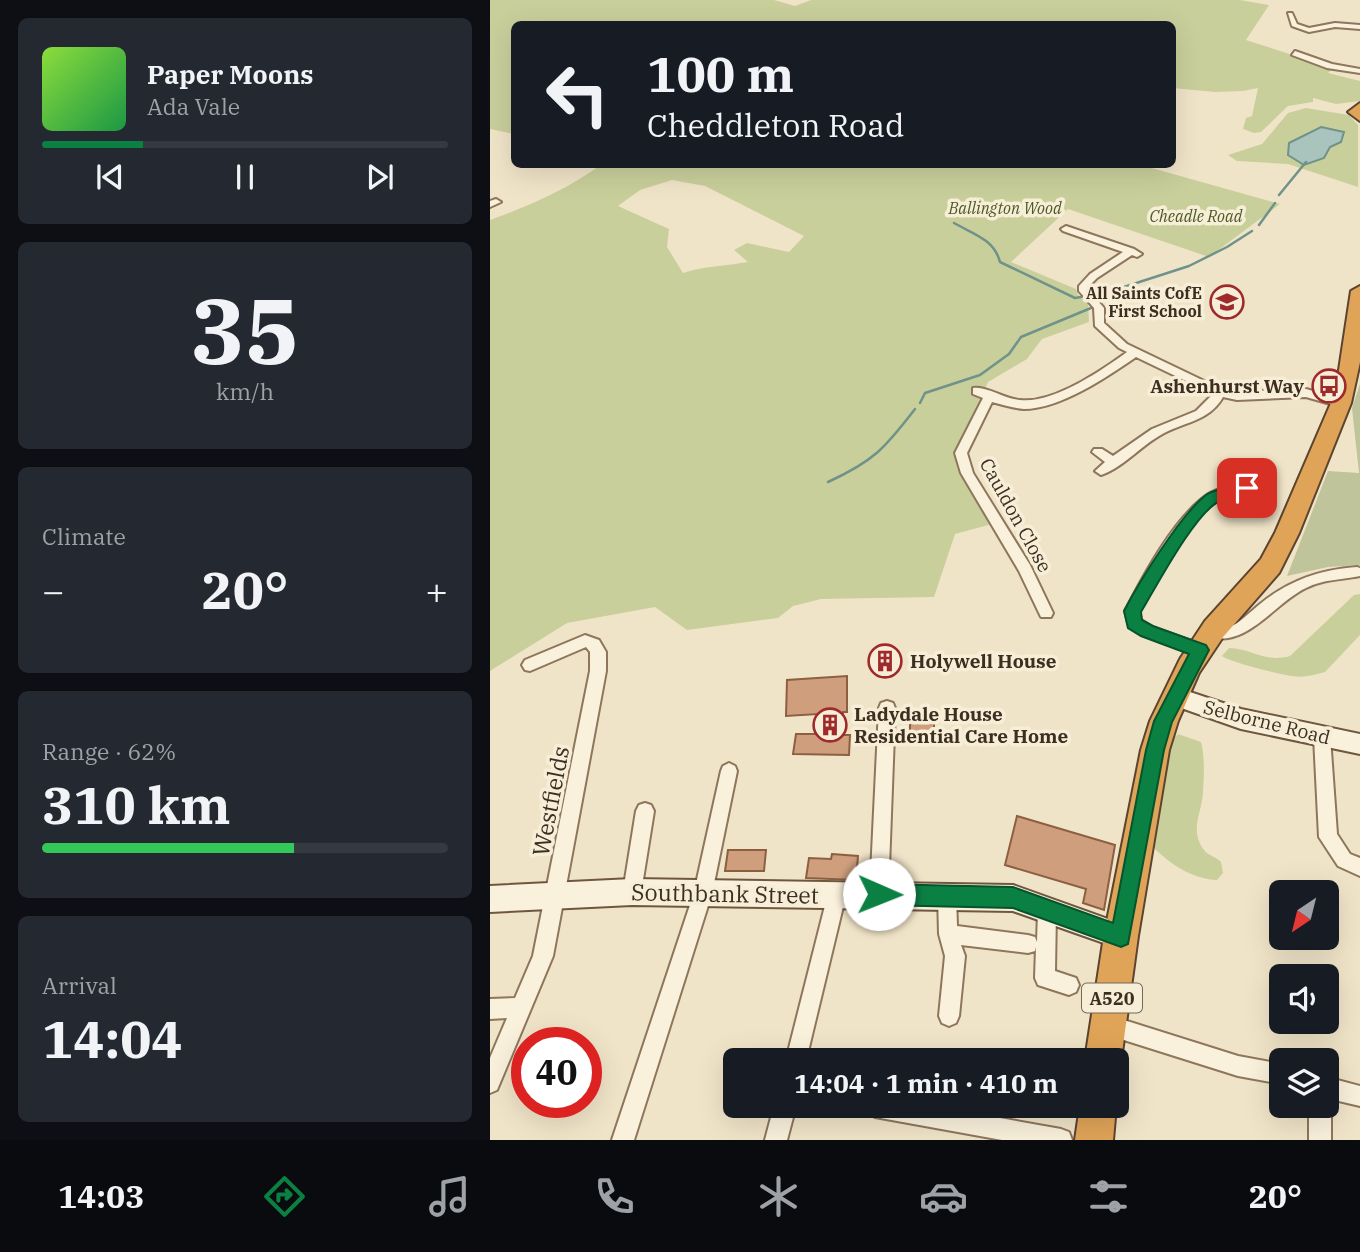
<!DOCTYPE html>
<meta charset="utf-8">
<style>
body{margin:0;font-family:"IBM Plex Serif",serif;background:#242831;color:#f1f3f6;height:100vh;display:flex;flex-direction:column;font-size:26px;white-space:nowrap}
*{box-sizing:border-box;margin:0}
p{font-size:23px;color:#9ea1a6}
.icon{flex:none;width:38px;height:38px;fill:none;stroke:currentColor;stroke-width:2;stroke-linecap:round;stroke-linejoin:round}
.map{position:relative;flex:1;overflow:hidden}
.sheet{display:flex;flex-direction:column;gap:18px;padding:18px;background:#0d0f14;width:490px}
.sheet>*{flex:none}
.hud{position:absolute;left:21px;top:21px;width:665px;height:147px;border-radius:10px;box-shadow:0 7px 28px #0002;background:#171b24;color:#f1f3f6;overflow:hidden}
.needle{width:46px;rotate:215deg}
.tools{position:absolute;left:779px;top:880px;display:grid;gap:14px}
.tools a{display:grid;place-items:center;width:70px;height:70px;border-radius:10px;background:#171b24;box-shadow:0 7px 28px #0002;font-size:35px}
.speed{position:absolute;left:21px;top:1027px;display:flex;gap:14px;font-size:35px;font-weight:700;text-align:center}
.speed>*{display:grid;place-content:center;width:91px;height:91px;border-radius:50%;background:#171b24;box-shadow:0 7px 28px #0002;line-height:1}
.speed .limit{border:10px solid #d22;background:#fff;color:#111}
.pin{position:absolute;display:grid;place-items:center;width:60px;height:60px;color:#fff;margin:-30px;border-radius:14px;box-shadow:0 4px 10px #0006}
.me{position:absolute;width:77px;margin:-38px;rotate:91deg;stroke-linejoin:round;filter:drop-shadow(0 0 5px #0008)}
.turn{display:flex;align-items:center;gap:24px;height:147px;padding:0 21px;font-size:32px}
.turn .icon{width:91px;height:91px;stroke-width:2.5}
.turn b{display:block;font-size:49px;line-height:60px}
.big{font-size:52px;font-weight:700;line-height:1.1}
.sheet .widget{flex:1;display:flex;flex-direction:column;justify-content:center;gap:10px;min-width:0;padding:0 24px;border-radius:10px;background:#242831}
.sheet .dial{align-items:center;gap:0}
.dial b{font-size:91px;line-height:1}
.song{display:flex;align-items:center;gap:21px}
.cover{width:84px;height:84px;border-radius:10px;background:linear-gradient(135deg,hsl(90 70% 55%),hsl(140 70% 35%))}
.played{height:7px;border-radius:4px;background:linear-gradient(90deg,#0b8043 25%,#363941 25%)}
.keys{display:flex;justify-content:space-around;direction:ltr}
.heat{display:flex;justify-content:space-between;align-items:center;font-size:38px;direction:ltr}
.charge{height:10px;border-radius:5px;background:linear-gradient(90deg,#34c759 62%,#363941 0)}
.trip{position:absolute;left:233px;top:1048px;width:406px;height:70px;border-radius:10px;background:#171b24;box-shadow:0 7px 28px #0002;font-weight:700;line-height:70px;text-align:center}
.menu{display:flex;height:112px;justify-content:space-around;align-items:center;background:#090b0e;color:#9ea1a6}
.menu .icon{width:49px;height:49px}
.menu .current{color:#0b8043}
.menu b{font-size:32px;color:#f1f3f6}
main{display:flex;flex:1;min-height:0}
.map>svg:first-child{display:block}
</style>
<main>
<section class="sheet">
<div class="widget">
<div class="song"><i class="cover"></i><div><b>Paper Moons</b><p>Ada Vale</p></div></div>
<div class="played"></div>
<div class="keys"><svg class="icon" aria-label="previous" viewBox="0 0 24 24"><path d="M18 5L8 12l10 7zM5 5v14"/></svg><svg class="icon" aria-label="pause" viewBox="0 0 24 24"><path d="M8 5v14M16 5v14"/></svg><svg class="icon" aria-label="next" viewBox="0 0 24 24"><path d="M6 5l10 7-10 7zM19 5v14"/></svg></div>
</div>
<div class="widget dial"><b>35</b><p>km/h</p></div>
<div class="widget"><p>Climate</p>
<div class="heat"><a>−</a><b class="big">20°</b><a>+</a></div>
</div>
<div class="widget"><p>Range · 62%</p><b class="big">310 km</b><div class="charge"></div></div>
<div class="widget"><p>Arrival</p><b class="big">14:04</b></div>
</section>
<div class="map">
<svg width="870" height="1140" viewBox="0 0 870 1140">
<rect width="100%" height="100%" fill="#f0e4c8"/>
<path fill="#c9cf9b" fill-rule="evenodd" d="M0,0H284L305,6L321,0H750L779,5L756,40L843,68L838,73L870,81V101L846,104L823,98V102L798,106L771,132L764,133L753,129L756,118L762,116L768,88L753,91L725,92L683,88L682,24H24V134L0,129Z
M816,108L859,115L868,125V187L798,164L747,161L738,155L772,144L798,113Z
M112,164L651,165L790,204L719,257L578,209L521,262L586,289L588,295L598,301L599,322L552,339L537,359L498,382L465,454L474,478L502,524L465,534L444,597L331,599L303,606L288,618L197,630L165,607L77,623L0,671V220C41,205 76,190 112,164ZM182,180L215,186L314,236L299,252L257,243L244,250L258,262C236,266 213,266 193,273L177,247L179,229L128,206L150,190Z
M870,594V635L835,672C824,675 813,678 802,676C788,674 743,663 732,656L739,648C764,649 773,663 800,656L864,595Z
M688,734L711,742C715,757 714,776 713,792C712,813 699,830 714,850C718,856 726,856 731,862L733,873L727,880C702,879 680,864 663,847L682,740Z"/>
<path fill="#bfc49a" d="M870,384V565L838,567L797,576L838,471L869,473L862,408Z"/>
<path fill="#a9c4bc" stroke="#6f938a" stroke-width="2" d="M831,127L854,132L851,142L840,147L834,158L814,165L798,155L799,143Z"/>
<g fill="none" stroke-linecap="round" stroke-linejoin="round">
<path stroke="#6f938a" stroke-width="2.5" d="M789,195L816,162
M464,223C483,234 504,239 510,262L585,298L591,297
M769,225L785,203
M606,296L699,266L737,247L762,231
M430,403L435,393L490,375L519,354L531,337L601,308
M338,482C384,461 395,448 425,409"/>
</g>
<path fill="#cf9f7d" stroke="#8d5f41" stroke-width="2" d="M408,652L409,669L382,670L381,654Z
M357,676V712H353V735H360L359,755L303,754L306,734H328V714L296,716L297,680Z
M420,711H444V740H420Z
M527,816L625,845L614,910L593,903L596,889L515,865Z
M238,850H276L274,871H235Z
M342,854L368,856L366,880L316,878L319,858L341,859Z"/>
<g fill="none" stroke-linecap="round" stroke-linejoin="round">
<defs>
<path id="street" d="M798,13H802L807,24L819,28L845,23L870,25V29L845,27L819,32L802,26Z
M805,51L842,64L870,69V73L837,68L802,55Z
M6,199L11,202L0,207V201Z
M576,226L644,249L652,254L647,257L642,255L607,278L599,286V291L614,308V323L637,344L733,390L747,392L816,389L855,400L857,403L851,407L816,397L747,400L733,397C719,422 692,422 669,436C650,447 632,468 611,475L605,471L615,462L602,452L604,449H612L623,456L662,429L706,411L723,394L646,357C617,377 570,409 534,409C523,408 513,405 502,402L477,453L483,473L540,565L563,613L561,617H551L529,571L471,473L465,453L493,398L483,394V388C497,386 514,399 530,400C562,404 611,371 637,352L629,348L605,326L604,308L589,291V286L600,274L633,252L573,231L571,229Z
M770,481L776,486L775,489C761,493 745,493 732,499C700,512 667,581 649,611L651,620L662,627L715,646L718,650L715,654L710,656L705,654L652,635L639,627L635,611C653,576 684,518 717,495C732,485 753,484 770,481Z
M867,567L870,568V576C852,580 833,579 816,588C784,603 756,650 717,636L715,632L717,628C724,625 731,629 739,627C749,624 761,611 770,604C800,580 829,570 867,567Z
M95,635L109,640L116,652V671L63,956L7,1090L0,1093V1058L17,1018L0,1019V999L25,998L43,956L100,671V652L96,647L40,671L35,670L32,665L35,660Z
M397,701L403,703L405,708L398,894L395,900L389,903L383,900L380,894L389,708L391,703Z
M832,730L838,732L840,737L847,834L860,854L870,858V876L848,866L829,837L824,737L826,732Z
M239,763L245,766L247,771L222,893L144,1140H122L204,893L231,771L233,766Z
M155,803L161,805L164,811L151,892L148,898L142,901L136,898L133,892L146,811L149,805Z
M347,885L353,888L356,894L316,1060H296L338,894L341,888Z
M457,887L463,890L466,896L467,926L538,935L545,937L547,942L548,911L550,904L557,902L564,904L566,911L565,971L586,978L589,985L586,992L579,995L548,985L545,978L546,947L545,951L538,953L471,945L475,956L469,1016L466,1023L459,1026L452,1023L449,1016L455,956L449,934L448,896L451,890Z
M618,1015L748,1056L791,1064V1084L748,1076L618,1035L611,1032L608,1025L611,1018Z
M836,1077L870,1086V1106L836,1098Z
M836,1098L841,1106V1140H819V1106H836Z
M284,1106H306L297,1140H275Z
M374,1106H443L571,1129L579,1132L582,1140H512L385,1117L378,1113Z"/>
<path id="secondary" d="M685,687L751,709L870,734V754L751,729L677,703L674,696L677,689Z
M142,879L523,885L640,927L644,936L640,945L631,949L523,911L142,905L0,912V886Z"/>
<path id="highway" d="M870,103V121L858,112Z
M870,286V362L861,403L809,533L789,573L733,637L709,673L688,721L679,750L648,936L631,1060L626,1071V1060H595L614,936L651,750L660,721L690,659L715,621L771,559L785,533L841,403L849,370L861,291Z
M590,1106H626L623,1140H585Z"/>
</defs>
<use href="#street" stroke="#8d765c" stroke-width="4"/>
<use href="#secondary" stroke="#6f573f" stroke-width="4"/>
<use href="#highway" stroke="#5b4430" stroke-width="4"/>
<use href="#street" fill="#faf1dc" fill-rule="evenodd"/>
<use href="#secondary" fill="#faf1dc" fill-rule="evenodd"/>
<use href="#highway" fill="#e0a458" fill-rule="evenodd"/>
</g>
<path fill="#0b8043" stroke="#07532c" stroke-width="2" d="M757,483L762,485L764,488L762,492C752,495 740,496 730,501C706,511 666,587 651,612L652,620L663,626L716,645L719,650L682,722L674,750L638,944L631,947L523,908L389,905L381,902L378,894L381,887L389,884L523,887L623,923L656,750L664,721L699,654L651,636L638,628L634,611C649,582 691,514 716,495C726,488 745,486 757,483Z"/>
<defs>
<symbol id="school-ring" viewBox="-11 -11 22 22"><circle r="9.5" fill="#f7eed8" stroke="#9e2a2b" stroke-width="1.5"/><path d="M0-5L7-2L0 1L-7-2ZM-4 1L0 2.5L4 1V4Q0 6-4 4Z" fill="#9e2a2b"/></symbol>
<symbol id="bus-ring" viewBox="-11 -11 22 22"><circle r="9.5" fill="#f7eed8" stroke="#9e2a2b" stroke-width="1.5"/><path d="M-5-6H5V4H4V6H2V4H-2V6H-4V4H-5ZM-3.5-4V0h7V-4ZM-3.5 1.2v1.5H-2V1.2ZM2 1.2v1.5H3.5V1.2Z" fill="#9e2a2b"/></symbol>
<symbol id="building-ring" viewBox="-11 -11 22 22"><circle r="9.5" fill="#f7eed8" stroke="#9e2a2b" stroke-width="1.5"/><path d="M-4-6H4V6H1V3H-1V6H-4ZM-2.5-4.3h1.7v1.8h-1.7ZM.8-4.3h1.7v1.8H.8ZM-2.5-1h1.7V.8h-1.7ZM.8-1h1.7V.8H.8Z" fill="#9e2a2b"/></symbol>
</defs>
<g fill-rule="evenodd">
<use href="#school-ring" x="718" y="283" width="38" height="38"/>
<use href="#bus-ring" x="820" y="367" width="38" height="38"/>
<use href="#building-ring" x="376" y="642" width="38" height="38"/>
<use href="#building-ring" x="321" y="706" width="38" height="38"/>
</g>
<g text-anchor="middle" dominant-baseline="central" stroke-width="7" stroke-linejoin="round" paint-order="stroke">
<g font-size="16" font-style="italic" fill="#4d5a26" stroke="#f7eed8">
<text x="515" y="208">Ballington Wood</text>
<text x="706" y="216">Cheadle Road</text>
</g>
<g font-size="16" font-weight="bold" fill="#3d2e20" stroke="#f7eed8" text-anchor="end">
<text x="712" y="293">All Saints CofE<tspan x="712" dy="18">First School</tspan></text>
</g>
<rect fill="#f7eed8" stroke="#756857" stroke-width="2" x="592" y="983.5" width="60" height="29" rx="5"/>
<g font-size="18" font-weight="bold" fill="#3d2e20">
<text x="622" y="998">A520</text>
</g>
<g font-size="19" font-weight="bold" fill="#3d2e20" stroke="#f7eed8" text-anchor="start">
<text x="814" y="386" text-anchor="end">Ashenhurst Way</text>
<text x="420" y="661">Holywell House</text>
<text x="364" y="714">Ladydale House<tspan x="364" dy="22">Residential Care Home</tspan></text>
</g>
<g font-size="19" fill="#3d2e20" stroke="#f7eed8">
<text transform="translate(526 515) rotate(61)">Cauldon Close</text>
<text transform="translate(777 722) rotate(14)">Selborne Road</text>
</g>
<g font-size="23" fill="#3d2e20" stroke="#f7eed8">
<text transform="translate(60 801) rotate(-79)">Westfields</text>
<text transform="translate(235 893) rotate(1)">Southbank Street</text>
</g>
</g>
</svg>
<div class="tools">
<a><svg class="needle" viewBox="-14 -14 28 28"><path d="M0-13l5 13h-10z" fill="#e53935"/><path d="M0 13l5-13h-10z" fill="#9ea1a6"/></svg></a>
<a><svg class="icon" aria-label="sound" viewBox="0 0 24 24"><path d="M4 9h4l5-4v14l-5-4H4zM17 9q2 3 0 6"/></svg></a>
<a><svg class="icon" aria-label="layers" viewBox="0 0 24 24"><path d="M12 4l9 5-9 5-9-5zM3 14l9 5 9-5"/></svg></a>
</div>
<div class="speed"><div class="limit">40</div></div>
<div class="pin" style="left:757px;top:488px;background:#d93025"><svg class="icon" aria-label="arrive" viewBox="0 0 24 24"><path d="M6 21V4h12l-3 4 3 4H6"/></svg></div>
<svg class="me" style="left:389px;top:894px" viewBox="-20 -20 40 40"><circle r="19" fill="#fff"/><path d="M0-13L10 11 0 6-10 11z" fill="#0b8043"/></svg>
<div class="trip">14:04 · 1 min · 410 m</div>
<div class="hud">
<div class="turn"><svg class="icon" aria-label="left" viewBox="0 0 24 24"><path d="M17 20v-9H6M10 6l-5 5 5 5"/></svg><div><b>100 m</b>Cheddleton Road</div></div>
</div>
</div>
</main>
<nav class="menu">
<b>14:03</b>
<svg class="icon current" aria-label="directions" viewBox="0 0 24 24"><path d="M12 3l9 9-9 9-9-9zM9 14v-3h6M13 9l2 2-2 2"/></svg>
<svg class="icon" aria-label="music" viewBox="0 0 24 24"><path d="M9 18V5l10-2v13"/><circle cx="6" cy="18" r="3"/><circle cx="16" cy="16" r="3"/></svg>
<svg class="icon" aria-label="phone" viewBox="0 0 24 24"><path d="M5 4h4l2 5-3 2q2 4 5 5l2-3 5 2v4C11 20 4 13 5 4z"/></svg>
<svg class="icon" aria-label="climate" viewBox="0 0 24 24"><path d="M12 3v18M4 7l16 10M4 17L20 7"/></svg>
<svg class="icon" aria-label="car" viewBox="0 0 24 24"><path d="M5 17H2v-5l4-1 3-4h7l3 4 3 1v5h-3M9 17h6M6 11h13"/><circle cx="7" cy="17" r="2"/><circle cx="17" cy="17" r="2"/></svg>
<svg class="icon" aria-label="filters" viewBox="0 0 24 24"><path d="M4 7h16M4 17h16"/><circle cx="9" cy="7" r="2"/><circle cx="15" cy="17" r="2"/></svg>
<b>20°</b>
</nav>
